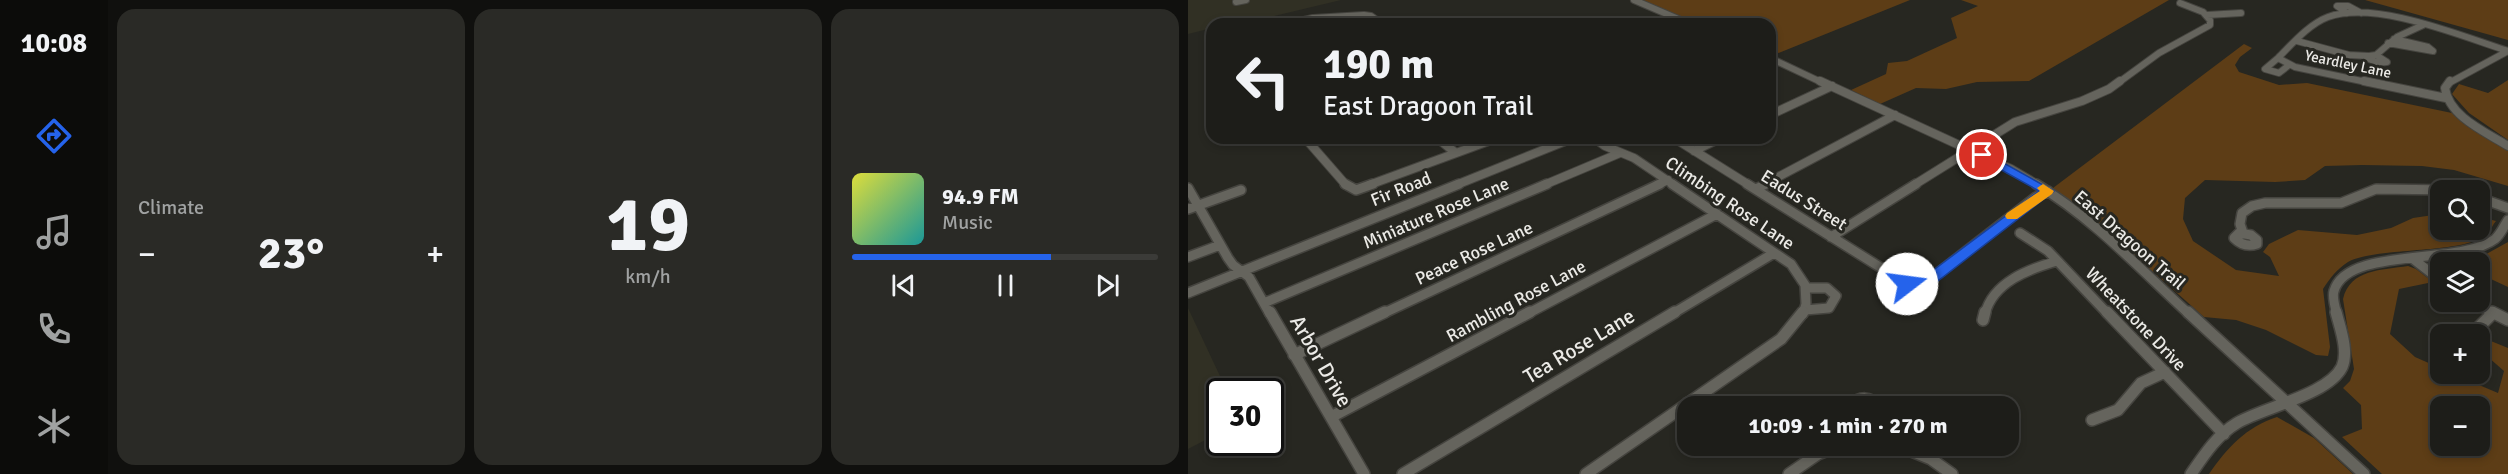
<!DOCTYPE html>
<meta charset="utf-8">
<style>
body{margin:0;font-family:Signika,sans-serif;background:#2a2a26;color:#f1f3f6;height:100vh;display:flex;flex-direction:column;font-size:22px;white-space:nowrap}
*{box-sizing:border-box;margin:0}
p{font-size:20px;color:#a0a2a2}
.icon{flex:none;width:33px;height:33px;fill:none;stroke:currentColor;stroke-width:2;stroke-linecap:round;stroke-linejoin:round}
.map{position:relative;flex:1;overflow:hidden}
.sheet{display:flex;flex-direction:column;gap:9px;padding:9px;background:#10100e;width:1080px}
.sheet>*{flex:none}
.banner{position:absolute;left:18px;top:18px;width:570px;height:126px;border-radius:18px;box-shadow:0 3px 9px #0003,0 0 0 2px #3b3b38;background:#1d1d19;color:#f1f3f6;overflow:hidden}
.controls{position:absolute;left:1242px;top:180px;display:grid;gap:12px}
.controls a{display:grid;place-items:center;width:60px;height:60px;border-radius:12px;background:#1d1d19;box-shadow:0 3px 9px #0003,0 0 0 2px #3b3b38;font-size:30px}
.speed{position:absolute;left:18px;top:378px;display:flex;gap:12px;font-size:30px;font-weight:700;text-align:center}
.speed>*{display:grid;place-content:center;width:78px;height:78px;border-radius:50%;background:#1d1d19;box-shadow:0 3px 9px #0003,0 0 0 2px #3b3b38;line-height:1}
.speed .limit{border:3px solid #111;border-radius:9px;background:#fff;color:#111}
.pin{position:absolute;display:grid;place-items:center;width:51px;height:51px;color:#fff;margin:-26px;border:3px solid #fff;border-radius:50%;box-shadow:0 2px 6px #0007}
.me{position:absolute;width:66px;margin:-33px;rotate:75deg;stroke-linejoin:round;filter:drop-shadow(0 0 4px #0008)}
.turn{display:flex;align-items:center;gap:21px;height:126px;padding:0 18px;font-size:27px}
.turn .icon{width:78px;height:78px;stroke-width:2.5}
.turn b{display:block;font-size:42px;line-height:51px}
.big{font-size:45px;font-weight:700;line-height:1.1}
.sheet .widget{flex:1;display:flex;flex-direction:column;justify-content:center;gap:9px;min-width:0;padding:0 21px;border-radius:18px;background:#2a2a26}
.sheet .dial{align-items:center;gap:0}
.dial b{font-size:78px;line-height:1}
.song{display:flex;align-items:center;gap:18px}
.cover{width:72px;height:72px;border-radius:9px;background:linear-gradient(135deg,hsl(60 70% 55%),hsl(180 70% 35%))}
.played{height:6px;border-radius:3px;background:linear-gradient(90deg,#2563eb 65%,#3b3b38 65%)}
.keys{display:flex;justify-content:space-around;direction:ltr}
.heat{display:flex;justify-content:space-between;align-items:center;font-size:33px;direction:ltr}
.sheet .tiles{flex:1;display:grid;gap:9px;grid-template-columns:repeat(3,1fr)}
.trip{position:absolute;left:489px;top:396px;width:342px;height:60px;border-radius:18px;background:#1d1d19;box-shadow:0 3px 9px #0003,0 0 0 2px #3b3b38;font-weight:700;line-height:60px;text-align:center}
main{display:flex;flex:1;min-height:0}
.dock{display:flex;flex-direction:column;width:108px;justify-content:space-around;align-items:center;background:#0c0c0a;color:#a0a2a2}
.dock .icon{width:42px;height:42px}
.dock .selected{color:#2563eb}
.dock b{font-size:27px;color:#f1f3f6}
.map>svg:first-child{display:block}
</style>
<main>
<nav class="dock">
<b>10:08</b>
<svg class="icon selected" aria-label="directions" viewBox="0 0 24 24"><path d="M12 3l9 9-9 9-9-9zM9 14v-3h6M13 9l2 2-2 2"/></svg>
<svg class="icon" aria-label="music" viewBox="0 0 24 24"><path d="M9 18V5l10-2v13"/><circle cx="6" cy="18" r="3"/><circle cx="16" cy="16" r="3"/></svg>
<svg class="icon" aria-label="phone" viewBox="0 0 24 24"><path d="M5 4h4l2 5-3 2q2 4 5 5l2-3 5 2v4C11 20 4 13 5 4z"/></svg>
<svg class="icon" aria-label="climate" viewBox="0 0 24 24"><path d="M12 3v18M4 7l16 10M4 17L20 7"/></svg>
</nav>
<section class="sheet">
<div class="tiles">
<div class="widget"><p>Climate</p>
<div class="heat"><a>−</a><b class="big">23°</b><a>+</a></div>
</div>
<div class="widget dial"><b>19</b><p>km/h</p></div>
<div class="widget">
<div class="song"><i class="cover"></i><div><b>94.9 FM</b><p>Music</p></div></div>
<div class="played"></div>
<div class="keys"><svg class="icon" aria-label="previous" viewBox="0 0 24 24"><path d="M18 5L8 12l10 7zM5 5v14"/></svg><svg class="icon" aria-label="pause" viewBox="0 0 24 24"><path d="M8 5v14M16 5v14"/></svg><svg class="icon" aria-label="next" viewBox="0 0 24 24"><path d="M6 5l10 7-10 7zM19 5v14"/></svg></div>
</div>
</div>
</section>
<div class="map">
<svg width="1320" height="474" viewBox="0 0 1320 474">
<rect width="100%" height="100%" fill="#272721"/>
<path fill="#313024" d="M0,0H153L82,17L42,24H24V28L0,34Z
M0,308L39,391L32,392L31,433L0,449Z"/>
<path fill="#5d3d16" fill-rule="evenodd" d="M449,0H722L583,56L582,24H506Z
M773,0H981L841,81L789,82L758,89L728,88L692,104L663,90L698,74L700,63L719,61L769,38L763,18L790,6Z
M1177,0H1320V40Z
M1056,44L1064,48L1052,57L1047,65L1051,72L1091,85L1119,83L1264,113L1320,151V186L1266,170L1234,166L1174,165L1137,166L1117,180L1087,182L1017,180L997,198L995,219L1005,241L1048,270L1091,276L1082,257L1075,252L1081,244L1110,230L1169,235L1203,228L1225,218L1252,214V230H1292V217L1308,221C1305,224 1303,230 1300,233C1280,255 1189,246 1160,262C1149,269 1142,278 1135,289L1142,347L1140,356L1128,355L1078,330L1048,320L1016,317L909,222L865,188Z
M1320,80V140L1281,113L1264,94L1271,84L1300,93Z
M1320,242V287L1292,274V262H1252V272L1244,263L1293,257Z
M1220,266L1228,269L1245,282L1211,289L1202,334L1227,357L1252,368V374H1265L1310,393L1316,371L1300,357L1301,350L1298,339L1320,348V474H1194L1154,437L1174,429L1173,405L1155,388L1162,381L1166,369L1155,299C1162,269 1194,270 1220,266ZM1252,406H1292V446H1252Z
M1089,417L1126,438L1165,474H1021C1039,448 1058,427 1089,417Z"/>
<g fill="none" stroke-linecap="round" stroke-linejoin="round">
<defs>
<path id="minor-far3" d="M446,0L502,24
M48,2L58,0
M1159,13L1149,6H1160L1173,13
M1019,15L1053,13
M98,24L125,18L176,15L183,16L194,24
M248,24L256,23
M1109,41L1161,55L1181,56L1188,55L1209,37L1235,25
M1200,43L1245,51L1240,47L1206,39
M1177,57L1190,63L1199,62L1188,55
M582,58L635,83
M1090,58L1077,69L1091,73L1101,65
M930,83L971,53L1022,25V20L1015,12L992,3
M1183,83L1107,67L1090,58C1104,44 1121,24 1140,17C1188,0 1273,36 1320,51
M1261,83L1320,51"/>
<path id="minor-far2" d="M632,81L823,169L850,185
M1176,81L1258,98
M1262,81L1257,88C1261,117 1298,132 1320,146
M582,115L644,86
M117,138L158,185
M249,138L268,153
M406,138L417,146L446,158L486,185
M486,138L561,185
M506,151L533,138
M181,185L309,138
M268,185L385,138
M356,185L432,153
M469,185L480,180
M575,185L707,115
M726,185L827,122L894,101L921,89L932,81"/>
<path id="minor-far1" d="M157,184L168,190L185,184
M484,184L603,264L617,285L618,304L615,314
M559,184L719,284L730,285L741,280L848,197L860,191
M848,184C905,218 952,269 1001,314
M0,188L40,258L45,265L61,277L82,314
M568,189L578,184
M1292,198L1320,208
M0,209L53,190
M832,233L860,251L920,314
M1051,233L1063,235L1069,240V244C1060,247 1053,245 1046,238Z
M1055,233L1052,224L1054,213L1064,206L1077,203H1153L1188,189L1264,190
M643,237L728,184
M0,257L32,245
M1224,258L1252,280
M0,293L271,184
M1284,302L1307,314
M76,303L359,184
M617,310L641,308L648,296L639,288H619
M194,314L472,184
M339,314L529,214
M484,314L586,253
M797,314C805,282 841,269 869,261
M1149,314C1147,307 1144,297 1146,291C1159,246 1271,266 1307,239C1313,234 1316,226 1320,220"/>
<path id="minor" d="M82,312L176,474
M919,312L1036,434
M1000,312L1176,474
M1304,312L1320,320
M795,320L797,312
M1261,334L1266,330L1284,334
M1284,334L1305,313
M1292,340L1295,346L1292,349
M106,355L197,312
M663,406C672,396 682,397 691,406
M143,417L342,312
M904,420L930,410L953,383L977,372
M711,446L743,459L764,474
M215,474L487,312
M398,474L593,339L615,312
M601,474L630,454L650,446
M1003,474C1016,455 1029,435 1049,423C1076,407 1140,395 1154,367C1161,351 1152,328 1148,312"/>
</defs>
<use href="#minor-far3" stroke="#45443f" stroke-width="8"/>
<use href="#minor-far2" stroke="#45443f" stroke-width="10"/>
<use href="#minor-far1" stroke="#45443f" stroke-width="12"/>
<use href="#minor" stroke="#45443f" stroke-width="14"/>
<use href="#minor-far3" stroke="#65645d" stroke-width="6"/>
<use href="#minor-far2" stroke="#65645d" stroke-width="8"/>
<use href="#minor-far1" stroke="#65645d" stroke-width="9"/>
<use href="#minor" stroke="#65645d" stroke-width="11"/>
</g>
<path fill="#2563eb" stroke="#184099" stroke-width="1.5" d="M794,151L866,191L746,284L730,289L714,287L711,284L714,280L736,277L851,191L790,157V152Z"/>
<path fill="#f59e0b" d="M855,184L866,191L864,194L829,219H819L817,216L819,213L852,191L849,188Z"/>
<g text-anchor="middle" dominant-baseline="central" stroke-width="6" stroke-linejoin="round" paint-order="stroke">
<g font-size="15" fill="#ebeae6" stroke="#272721">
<text transform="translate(1160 64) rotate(12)">Yeardley Lane</text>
</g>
<g font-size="18" fill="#ebeae6" stroke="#272721">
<text transform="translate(213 189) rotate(-22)">Fir Road</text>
<text transform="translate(616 200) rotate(32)">Eadus Street</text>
<text transform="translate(542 203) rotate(34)">Climbing Rose Lane</text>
<text transform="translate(248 213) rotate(-23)">Miniature Rose Lane</text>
<text transform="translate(942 240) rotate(41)">East Dragoon Trail</text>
<text transform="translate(286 253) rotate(-25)">Peace Rose Lane</text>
<text transform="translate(328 301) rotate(-28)">Rambling Rose Lane</text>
<text transform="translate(948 319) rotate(46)">Wheatstone Drive</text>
</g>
<g font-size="21" fill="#ebeae6" stroke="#272721">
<text transform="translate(391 346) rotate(-31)">Tea Rose Lane</text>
<text transform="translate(133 361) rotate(60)">Arbor Drive</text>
</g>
</g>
</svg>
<div class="controls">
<a><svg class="icon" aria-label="search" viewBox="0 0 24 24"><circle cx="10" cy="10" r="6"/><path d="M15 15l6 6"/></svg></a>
<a><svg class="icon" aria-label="layers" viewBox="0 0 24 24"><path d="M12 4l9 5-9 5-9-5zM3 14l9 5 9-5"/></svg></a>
<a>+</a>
<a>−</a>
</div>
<div class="speed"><div class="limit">30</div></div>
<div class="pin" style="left:794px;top:155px;background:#d93025"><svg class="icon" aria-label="arrive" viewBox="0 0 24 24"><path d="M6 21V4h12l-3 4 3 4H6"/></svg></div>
<svg class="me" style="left:719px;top:284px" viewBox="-20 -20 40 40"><circle r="19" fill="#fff"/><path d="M0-13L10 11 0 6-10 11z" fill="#2563eb"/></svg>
<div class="trip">10:09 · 1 min · 270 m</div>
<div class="banner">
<div class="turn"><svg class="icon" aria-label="left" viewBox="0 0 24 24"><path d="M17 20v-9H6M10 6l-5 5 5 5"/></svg><div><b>190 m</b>East Dragoon Trail</div></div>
</div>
</div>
</main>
